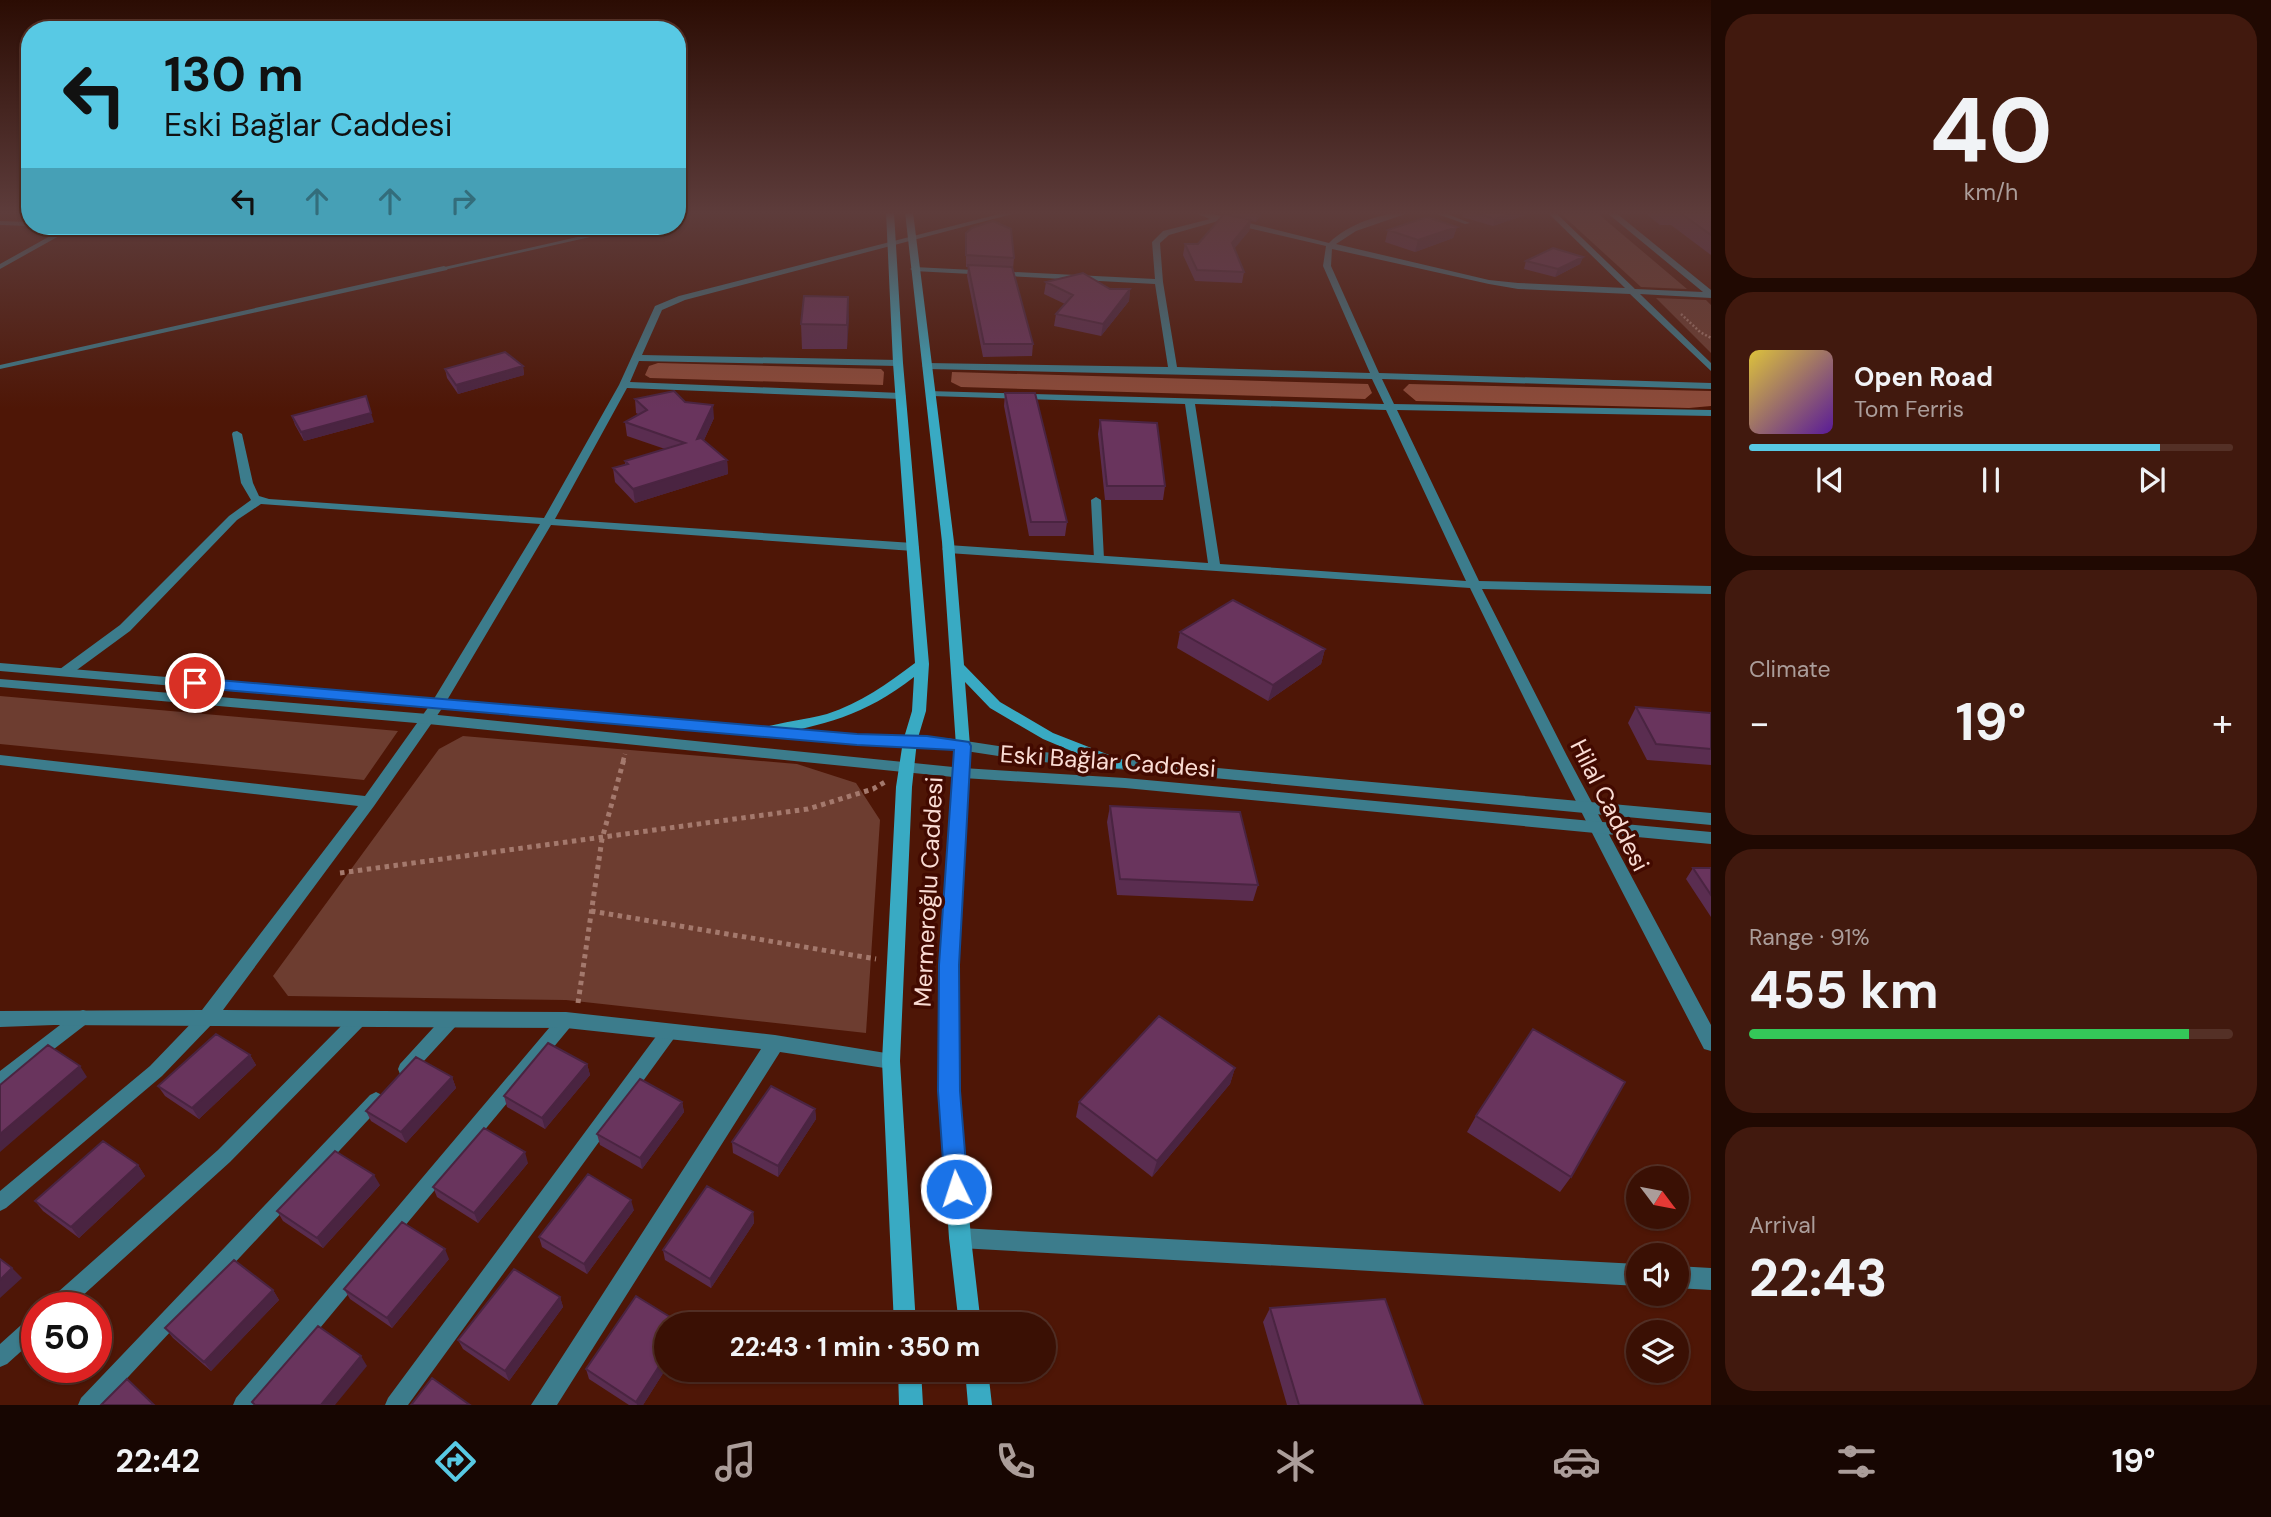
<!DOCTYPE html>
<meta charset="utf-8">
<style>
body{margin:0;font-family:"DM Sans",sans-serif;background:#41190e;color:#f1f3f6;height:100vh;display:flex;flex-direction:column;font-size:26px;white-space:nowrap}
*{box-sizing:border-box;margin:0}
p{font-size:23px;color:#ab9d9a}
.icon{flex:none;width:38px;height:38px;fill:none;stroke:currentColor;stroke-width:2;stroke-linecap:round;stroke-linejoin:round}
.map{position:relative;flex:1;overflow:hidden}
.details{display:flex;flex-direction:column;gap:14px;padding:14px;background:#200902;width:560px}
.details>*{flex:none}
.banner{position:absolute;left:21px;top:21px;width:665px;height:214px;border-radius:28px;box-shadow:0 2px 5px #0004,0 0 0 2px #543026;background:#58c9e4;color:#111;overflow:hidden}
.needle{width:46px;rotate:122deg}
.tools{position:absolute;left:1626px;top:1166px;display:grid;gap:14px}
.tools a{display:grid;place-items:center;width:63px;height:63px;border-radius:50%;background:#3a1004;box-shadow:0 2px 5px #0004,0 0 0 2px #543026;font-size:35px}
.speed{position:absolute;left:21px;top:1292px;display:flex;gap:14px;font-size:35px;font-weight:700;text-align:center}
.speed>*{display:grid;place-content:center;width:91px;height:91px;border-radius:50%;background:#3a1004;box-shadow:0 2px 5px #0004,0 0 0 2px #543026;line-height:1}
.speed .limit{border:10px solid #d22;background:#fff;color:#111}
.pin{position:absolute;display:grid;place-items:center;width:60px;height:60px;color:#fff;margin:-30px;border:4px solid #fff;border-radius:50%;box-shadow:0 2px 7px #0007}
.me{position:absolute;width:77px;margin:-38px;rotate:356deg;stroke-linejoin:round;filter:drop-shadow(0 0 5px #0008)}
.turn{display:flex;align-items:center;gap:24px;height:147px;padding:0 28px;font-size:32px}
.turn .icon{width:91px;height:91px;stroke-width:2.5}
.turn b{display:block;font-size:49px;line-height:60px}
.lanes{display:flex;align-items:center;height:66px;padding:0 28px;background:#0003;justify-content:center;gap:35px;direction:ltr}
.lanes .off{opacity:.35}
.big{font-size:52px;font-weight:700;line-height:1.1}
.details .tile{flex:1;display:flex;flex-direction:column;justify-content:center;gap:10px;min-width:0;padding:0 24px;border-radius:28px;background:#41190e}
.details .dial{align-items:center;gap:0}
.dial b{font-size:91px;line-height:1}
.song{display:flex;align-items:center;gap:21px}
.cover{width:84px;height:84px;border-radius:10px;background:linear-gradient(135deg,hsl(50 70% 55%),hsl(270 70% 35%))}
.played{height:7px;border-radius:4px;background:linear-gradient(90deg,#58c9e4 85%,#543026 85%)}
.keys{display:flex;justify-content:space-around;direction:ltr}
.heat{display:flex;justify-content:space-between;align-items:center;font-size:38px;direction:ltr}
.charge{height:10px;border-radius:5px;background:linear-gradient(90deg,#34c759 91%,#543026 0)}
.trip{position:absolute;left:654px;top:1312px;width:402px;height:70px;border-radius:35px;background:#3a1004;box-shadow:0 2px 5px #0004,0 0 0 2px #543026;font-weight:700;line-height:70px;text-align:center}
.dock{display:flex;height:112px;justify-content:space-around;align-items:center;background:#170602;color:#ab9d9a}
.dock .icon{width:49px;height:49px}
.dock .current{color:#58c9e4}
.dock b{font-size:32px;color:#f1f3f6}
main{display:flex;flex:1;min-height:0}
.map>svg:first-child{display:block}
</style>
<main>
<div class="map">
<svg width="1711" height="1405" viewBox="0 0 1711 1405">
<rect width="100%" height="100%" fill="#4e1606"/>
<path fill="#6d3d30" d="M1559,212H1596L1687,289L1641,287Z
M1656,298L1706,300L1711,305V353Z
M0,696L398,731L364,780L0,744Z
M463,736L797,764L856,783L880,820L866,1033L566,1000L288,996L273,976L439,749Z"/>
<path fill="#8d4b39" d="M658,363L881,369L884,372L883,385L650,378L645,375L649,366Z
M952,372L1368,384L1372,393L1365,399L961,387L951,382Z
M1409,384L1711,391V406L1689,408L1416,401L1403,390Z"/>
<g fill="none" stroke-linecap="round" stroke-linejoin="round">
<path stroke="#a4796d" stroke-width="2.5" stroke-dasharray="2 2" stroke-linecap="butt" d="M1681,314L1700,332L1711,338"/>
<path stroke="#a4796d" stroke-width="4.5" stroke-dasharray="3.5 3.5" stroke-linecap="butt" d="M623,761L625,754"/>
<path stroke="#a4796d" stroke-width="5" stroke-dasharray="4.5 4.5" stroke-linecap="butt" d="M340,873L808,809L873,789L885,782
M591,911L876,959
M578,1003L602,839L624,759"/>
<path fill="#3c7c8c" fill-rule="evenodd" d="M1432,212H1442L1470,223L1465,224Z
M0,221L30,222L31,226L0,225Z
M444,266L448,268L447,270L0,369V365Z
M1096,497L1101,500L1104,559L1099,562L1094,559L1091,500Z
M83,1010L89,1012L91,1017L89,1022L6,1086L0,1088V1071L77,1012Z
M207,1011L213,1013L215,1018L213,1023L162,1076L6,1208L0,1211V1191L150,1066L201,1013Z
M358,1013L364,1015L366,1020L364,1025L230,1162L70,1307H46L49,1300L218,1150L352,1015Z
M566,1013L572,1015L574,1020L572,1025L256,1405H233L236,1398L560,1015Z
M450,1014L456,1016L458,1021L456,1026L412,1074L406,1076L400,1074L398,1069L400,1064L444,1016Z
M669,1025L675,1027L677,1032L675,1037L408,1405H385L388,1398L663,1027Z
M376,1092L382,1095L384,1100L382,1105L102,1405H78L81,1398L370,1095Z
M37,1314V1337L7,1364L0,1367V1344L30,1317Z"/>
<path fill="#3c7c8c" fill-rule="evenodd" d="M684,212H699L677,218V214Z
M1007,212H1020L685,300L662,310L642,355L898,360L903,363L898,366L639,361L630,382L901,393L906,396L901,399L627,388L555,519L913,543L919,547L913,551L551,525L443,707L374,806L223,1010L566,1012L775,1035L898,1055L900,1061L898,1067L891,1069L780,1052L557,1405H531L761,1049L566,1028L54,1025L0,1027V1011L202,1010L358,806L0,765V755L365,796L432,702L540,524L261,504L237,520L130,631L70,675H60L58,672L60,669L120,625L229,516L251,500L241,483L232,434L233,432L237,431L242,434L253,483L259,496L269,499L544,518L619,385L655,306L679,296Z
M1193,212H1205L1329,243C1349,223 1384,212 1411,212L1356,231L1336,244L1489,280L1518,283L1625,288L1547,212H1555L1635,289L1703,292L1606,212H1615L1711,290V298L1640,294L1711,363V371L1630,294L1518,289L1489,284L1332,249L1331,266L1379,373L1711,383V389L1382,379L1394,404L1711,410V416L1397,410L1479,581L1711,586V594L1482,589L1567,756L1711,1025V1051L1704,1049C1624,896 1545,743 1470,588L948,553L942,549L948,545L1208,563L1185,404L931,396L928,395V391L1384,404L1372,379L927,369L922,366L927,363L1168,367L1155,284L914,271L910,269L914,267L1155,279L1152,242L1163,231L1210,219ZM1218,221L1326,246L1323,266L1370,373L1177,367L1163,282L1160,243L1169,235ZM1195,404L1386,410L1466,581L1220,564Z
M626,226H639L444,270L440,268Z
M960,1228L1638,1264V1286L960,1248L952,1245L949,1238L952,1231Z
M1676,1266L1711,1268V1290L1676,1288Z"/>
<path fill="#3c7c8c" fill-rule="evenodd" d="M68,226H77L0,269V264Z
M0,663L857,735L946,738L1032,751L1711,813V825L1032,761L946,748L857,745L0,671Z
M0,679L428,714L963,768L1125,778L1711,832V844L1125,788L963,778L428,724L0,687Z"/>
<path fill="#39aac3" fill-rule="evenodd" d="M886,212H894L903,363L929,664L926,711L917,741L912,787L900,1061L916,1325H894L882,1061L896,787L903,741L912,711L914,677C864,716 824,725 763,737L756,732L758,729C781,722 804,720 827,714C861,703 887,684 915,663L893,363Z
M905,212H913L954,542L964,665L1000,702L1053,733L1122,760L1124,764L1122,768H1112L1043,739L990,708L965,682L970,746L958,965L959,1091L971,1238L981,1325H959L949,1238L939,1091L940,965L956,746L942,542Z
M898,1370H921L923,1405H899Z
M965,1370H988L992,1405H968Z"/>
</g>
<path fill="#5a2d50" d="M1230,212H1263L1256,222L1251,221L1249,231L1234,248L1244,272L1242,283L1195,281L1183,255L1185,244H1198L1229,215Z
M1464,212H1528V214L1493,226L1462,217Z
M1644,212H1711V255L1671,225H1660Z
M1457,227L1453,238L1415,252L1385,242L1388,230Z
M966,233L1014,258L1013,269L1033,344L1032,356L983,357L967,276L968,267H966Z
M1583,257L1580,264L1555,277L1524,269L1526,261Z
M1046,282L1110,289H1130L1129,301L1101,336L1054,326L1056,314L1065,304L1044,294Z
M848,297L847,349H802L801,324Z
M523,366L524,375L458,394L447,378L445,369Z
M1005,393L1067,522L1065,536H1029L1004,406Z
M635,399L685,402L714,418L704,440L727,460L728,474L635,503L615,482L613,468L625,465V461L665,449L627,436L625,422L638,414L636,413Z
M292,416L374,422L304,441L295,425Z
M1100,420L1165,486L1163,500H1105L1098,434Z
M1180,632L1325,649L1321,664L1268,701L1177,648Z
M1636,707L1711,713V765L1647,760L1628,723Z
M1110,806L1258,885L1253,901L1117,895L1107,822Z
M1693,868H1711V917L1686,879Z
M250,1055L256,1065L199,1119L165,1096L158,1086Z
M587,1064L590,1075L545,1129L507,1107L504,1096Z
M1235,1068L1230,1084L1152,1177L1076,1117L1079,1102Z
M452,1077L456,1088L406,1143L371,1121L366,1111Z
M682,1102L684,1112L642,1169L600,1145L597,1134Z
M815,1109L816,1119L778,1177L733,1153L732,1142Z
M1476,1116L1571,1177L1560,1192L1467,1132Z
M528,1163L478,1223L437,1197L433,1187Z
M138,1165L145,1176L79,1238L43,1211L35,1201Z
M380,1185L323,1248L283,1221L277,1211Z
M634,1210L587,1274L542,1247L539,1237Z
M753,1212L754,1223L711,1288L665,1260L663,1250Z
M449,1259L392,1328L350,1299L344,1289Z
M273,1290L279,1300L211,1371L173,1338L165,1328Z
M560,1297L563,1307L509,1381L463,1349L458,1340Z
M1270,1308L1423,1405H1287L1263,1322Z
M667,1325V1367L643,1405H629L589,1379L586,1369Z"/>
<path fill="#4a2441" d="M1259,212H1263L1256,222L1257,214Z
M1514,212H1528V214L1493,226L1495,219Z
M1251,220L1249,231L1230,254L1232,243Z
M1457,227L1453,238L1415,252L1418,240Z
M1583,257L1580,264L1555,277L1558,269Z
M1130,289L1129,301L1101,336L1103,324Z
M848,297L849,320L847,349V325Z
M523,366L524,375L458,394L456,385Z
M713,405L714,418L698,453L697,439Z
M371,413L374,422L304,441L301,432Z
M727,460L728,474L635,503L633,489Z
M1325,649L1321,664L1268,701L1273,685Z
M250,1055L256,1065L199,1119L192,1108Z
M587,1064L590,1075L545,1129L542,1118Z
M80,1066L87,1077L0,1152V1134Z
M1235,1068L1230,1084L1152,1177L1157,1161Z
M452,1077L456,1088L406,1143L401,1132Z
M682,1102L684,1112L642,1169L640,1158Z
M815,1109L816,1119L778,1177V1166Z
M525,1152L528,1163L478,1223L474,1213Z
M138,1165L145,1176L79,1238L71,1227Z
M374,1175L380,1185L323,1248L317,1238Z
M631,1200L634,1210L587,1274L584,1264Z
M753,1212L754,1223L711,1288L710,1279Z
M445,1249L449,1259L392,1328L387,1318Z
M12,1268L22,1278L0,1298V1280Z
M273,1290L279,1300L211,1371L204,1362Z
M560,1297L563,1307L509,1381L505,1371Z
M667,1354V1367L643,1405H637L636,1402Z
M361,1356L367,1366L335,1405H321Z"/>
<path fill="#69345d" stroke="#4a2441" stroke-width="2" d="M1473,212H1514L1495,219Z
M1679,212H1711V235Z
M1224,214L1251,220L1232,243L1244,272L1197,270L1185,244H1198Z
M1427,217L1457,227L1418,240L1388,230Z
M993,221L1011,229L1014,258L966,255V233L972,228Z
M1553,248L1583,257L1558,269L1526,261Z
M968,265L1012,267L1033,344H984Z
M1083,273L1110,289H1130L1103,324L1056,314L1073,295L1046,282Z
M804,296L848,297L847,325L801,324Z
M505,352L523,366L456,385L445,369Z
M674,391L685,402L713,405L697,439L701,438L727,460L633,489L613,468L628,464L625,461L685,443L625,422L647,410L635,399Z
M1005,393H1035L1067,522H1031Z
M366,396L371,413L301,432L292,416Z
M1100,420L1157,423L1165,486H1107Z
M1233,600L1325,649L1273,685L1180,632Z
M1636,707L1711,713V749L1656,744Z
M1110,806L1240,812L1258,885L1120,879Z
M1693,868H1711V895Z
M1159,1016L1235,1068L1157,1161L1079,1102Z
M1533,1029L1625,1082L1571,1177L1476,1116Z
M216,1034L250,1055L192,1108L158,1086Z
M548,1043L587,1064L542,1118L504,1096Z
M48,1045L80,1066L0,1134V1085Z
M416,1057L452,1077L401,1132L366,1111Z
M640,1079L682,1102L640,1158L597,1134Z
M771,1086L815,1109L778,1166L732,1142Z
M484,1128L525,1152L474,1213L433,1187Z
M103,1141L138,1165L71,1227L35,1201Z
M335,1151L374,1175L317,1238L277,1211Z
M588,1174L631,1200L584,1264L539,1237Z
M707,1186L753,1212L710,1279L663,1250Z
M402,1222L445,1249L387,1318L344,1289Z
M0,1259L12,1268L0,1280Z
M234,1260L273,1290L204,1362L165,1328Z
M514,1269L560,1297L505,1371L458,1340Z
M636,1296L683,1325H667V1354L636,1402L586,1369Z
M1385,1299L1423,1405H1299L1270,1308Z
M318,1326L361,1356L321,1405H255L252,1402Z
M432,1378L470,1405H411Z
M127,1379L154,1405H101Z"/>
<linearGradient id="sky" x2="0" y2="1"><stop stop-color="#2b0c03"/><stop offset="0.52" stop-color="#5d3c3b"/><stop offset="1" stop-color="#5d3c3b" stop-opacity="0"/></linearGradient>
<rect width="1711" height="409" fill="url(#sky)"/>
<path fill="#1a73e8" stroke="#114b97" stroke-width="2" d="M195,678L857,734L927,736L969,742L971,746L959,965L960,1091L968,1189L965,1197L956,1200L948,1197L945,1189L938,1091L939,965L954,750L857,745L190,687L188,683Z"/>
<g text-anchor="middle" dominant-baseline="central" stroke-width="7" stroke-linejoin="round" paint-order="stroke">
<g font-size="24" fill="#fadcd4" stroke="#420a00">
<text transform="translate(1108 761) rotate(4)">Eski Bağlar Caddesi</text>
<text transform="translate(1610 805) rotate(63)">Hilal Caddesi</text>
<text transform="translate(928 892) rotate(-87)">Mermeroğlu Caddesi</text>
</g>
</g>
</svg>
<div class="tools">
<a><svg class="needle" viewBox="-14 -14 28 28"><path d="M0-13l5 13h-10z" fill="#e53935"/><path d="M0 13l5-13h-10z" fill="#ab9d9a"/></svg></a>
<a><svg class="icon" aria-label="sound" viewBox="0 0 24 24"><path d="M4 9h4l5-4v14l-5-4H4zM17 9q2 3 0 6"/></svg></a>
<a><svg class="icon" aria-label="layers" viewBox="0 0 24 24"><path d="M12 4l9 5-9 5-9-5zM3 14l9 5 9-5"/></svg></a>
</div>
<div class="speed"><div class="limit">50</div></div>
<div class="pin" style="left:195px;top:683px;background:#d93025"><svg class="icon" aria-label="arrive" viewBox="0 0 24 24"><path d="M6 21V4h12l-3 4 3 4H6"/></svg></div>
<svg class="me" style="left:956px;top:1189px" viewBox="-20 -20 40 40"><circle r="17" fill="#1a73e8" stroke="#fff" stroke-width="3"/><path d="M0-11L8 9 0 5-8 9z" fill="#fff"/></svg>
<div class="trip">22:43 · 1 min · 350 m</div>
<div class="banner">
<div class="turn"><svg class="icon" aria-label="left" viewBox="0 0 24 24"><path d="M17 20v-9H6M10 6l-5 5 5 5"/></svg><div><b>130 m</b>Eski Bağlar Caddesi</div></div>
<div class="lanes"><svg class="icon" aria-label="left" viewBox="0 0 24 24"><path d="M17 20v-9H6M10 6l-5 5 5 5"/></svg><svg class="icon off" aria-label="ahead" viewBox="0 0 24 24"><path d="M12 20V5M6 11l6-6 6 6"/></svg><svg class="icon off" aria-label="ahead" viewBox="0 0 24 24"><path d="M12 20V5M6 11l6-6 6 6"/></svg><svg class="icon off" aria-label="right" viewBox="0 0 24 24"><path d="M7 20v-9h11M14 6l5 5-5 5"/></svg></div>
</div>
</div>
<section class="details">
<div class="tile dial"><b>40</b><p>km/h</p></div>
<div class="tile">
<div class="song"><i class="cover"></i><div><b>Open Road</b><p>Tom Ferris</p></div></div>
<div class="played"></div>
<div class="keys"><svg class="icon" aria-label="previous" viewBox="0 0 24 24"><path d="M18 5L8 12l10 7zM5 5v14"/></svg><svg class="icon" aria-label="pause" viewBox="0 0 24 24"><path d="M8 5v14M16 5v14"/></svg><svg class="icon" aria-label="next" viewBox="0 0 24 24"><path d="M6 5l10 7-10 7zM19 5v14"/></svg></div>
</div>
<div class="tile"><p>Climate</p>
<div class="heat"><a>−</a><b class="big">19°</b><a>+</a></div>
</div>
<div class="tile"><p>Range · 91%</p><b class="big">455 km</b><div class="charge"></div></div>
<div class="tile"><p>Arrival</p><b class="big">22:43</b></div>
</section>
</main>
<nav class="dock">
<b>22:42</b>
<svg class="icon current" aria-label="directions" viewBox="0 0 24 24"><path d="M12 3l9 9-9 9-9-9zM9 14v-3h6M13 9l2 2-2 2"/></svg>
<svg class="icon" aria-label="music" viewBox="0 0 24 24"><path d="M9 18V5l10-2v13"/><circle cx="6" cy="18" r="3"/><circle cx="16" cy="16" r="3"/></svg>
<svg class="icon" aria-label="phone" viewBox="0 0 24 24"><path d="M5 4h4l2 5-3 2q2 4 5 5l2-3 5 2v4C11 20 4 13 5 4z"/></svg>
<svg class="icon" aria-label="climate" viewBox="0 0 24 24"><path d="M12 3v18M4 7l16 10M4 17L20 7"/></svg>
<svg class="icon" aria-label="car" viewBox="0 0 24 24"><path d="M5 17H2v-5l4-1 3-4h7l3 4 3 1v5h-3M9 17h6M6 11h13"/><circle cx="7" cy="17" r="2"/><circle cx="17" cy="17" r="2"/></svg>
<svg class="icon" aria-label="filters" viewBox="0 0 24 24"><path d="M4 7h16M4 17h16"/><circle cx="9" cy="7" r="2"/><circle cx="15" cy="17" r="2"/></svg>
<b>19°</b>
</nav>
